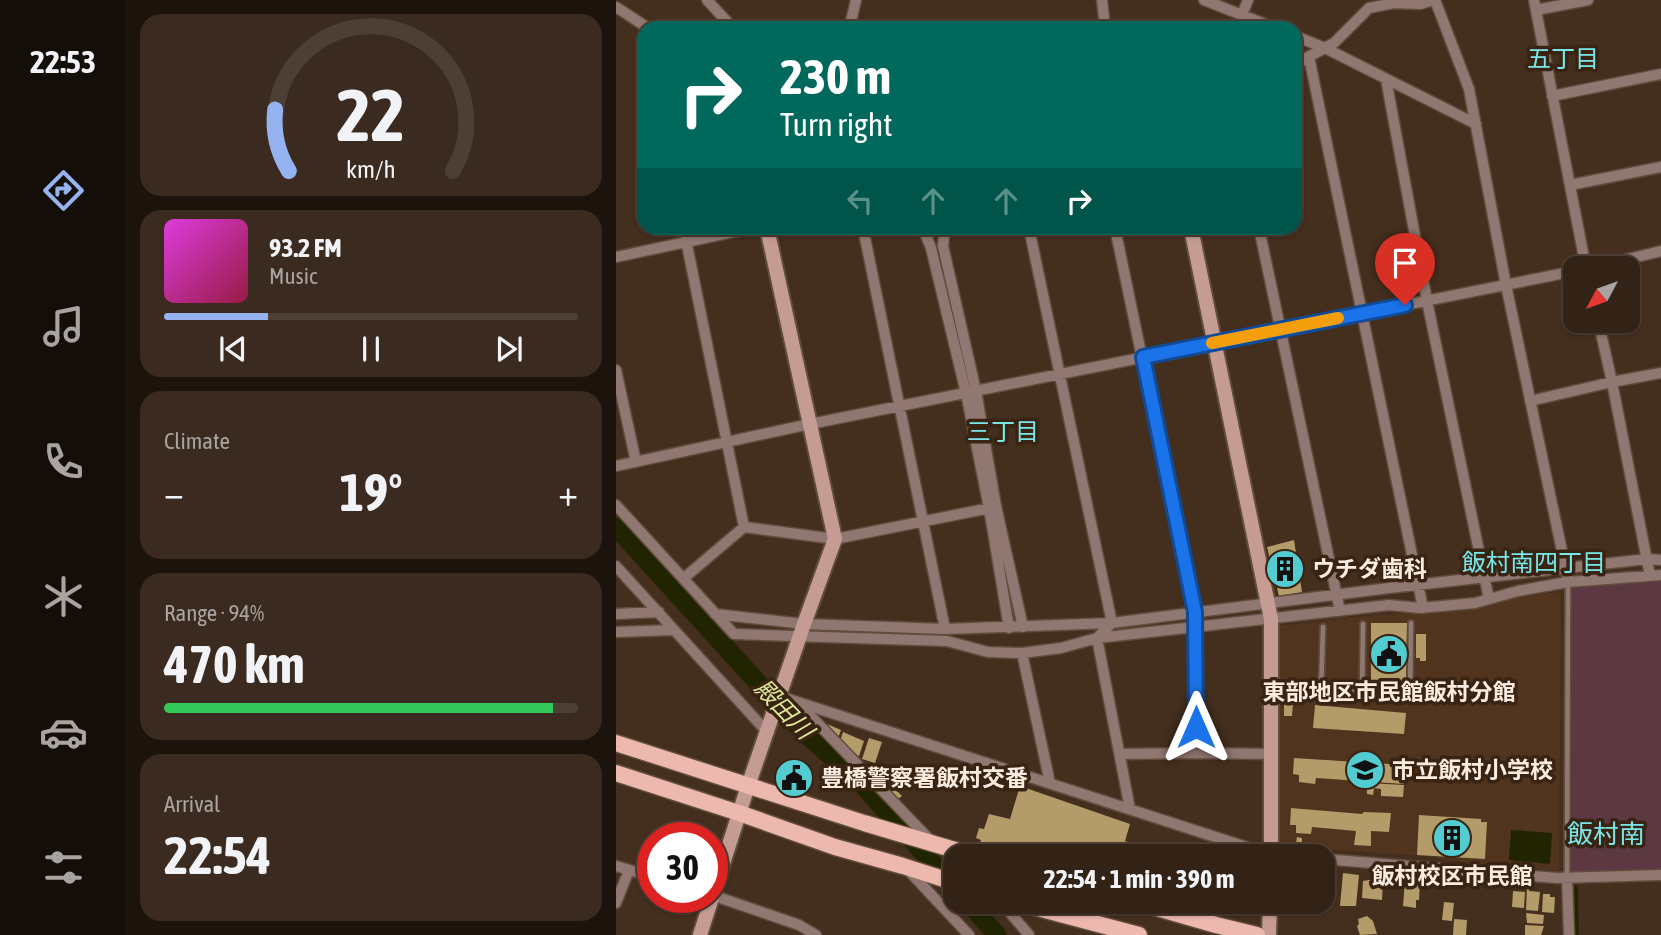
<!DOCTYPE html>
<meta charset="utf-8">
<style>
body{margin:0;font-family:"Asap Condensed","Noto Sans JP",sans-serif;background:#3b2a1f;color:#f1f3f6;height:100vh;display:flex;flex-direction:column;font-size:26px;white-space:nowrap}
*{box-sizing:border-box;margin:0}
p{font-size:23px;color:#a9a4a1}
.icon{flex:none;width:38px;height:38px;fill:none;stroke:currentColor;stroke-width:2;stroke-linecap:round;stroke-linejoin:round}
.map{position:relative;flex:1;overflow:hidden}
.sheet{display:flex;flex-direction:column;gap:14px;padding:14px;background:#1c130c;width:490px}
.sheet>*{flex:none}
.hud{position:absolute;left:21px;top:21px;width:665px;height:214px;border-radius:21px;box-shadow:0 2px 5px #0004,0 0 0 2px #4e3f35;background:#00695c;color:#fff;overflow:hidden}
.needle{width:46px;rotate:229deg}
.fabs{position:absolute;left:947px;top:256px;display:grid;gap:14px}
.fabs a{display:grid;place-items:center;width:77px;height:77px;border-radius:14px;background:#332216;box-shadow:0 2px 5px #0004,0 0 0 2px #4e3f35;font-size:35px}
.speed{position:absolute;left:21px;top:822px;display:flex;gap:14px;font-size:35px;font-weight:700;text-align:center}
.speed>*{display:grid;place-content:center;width:91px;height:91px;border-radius:50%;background:#332216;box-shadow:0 2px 5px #0004,0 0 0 2px #4e3f35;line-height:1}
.speed .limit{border:10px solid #d22;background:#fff;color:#111}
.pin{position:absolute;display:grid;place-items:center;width:60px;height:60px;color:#fff;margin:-72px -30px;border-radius:50% 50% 50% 0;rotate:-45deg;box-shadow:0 0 7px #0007}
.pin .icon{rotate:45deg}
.me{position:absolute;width:77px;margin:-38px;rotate:0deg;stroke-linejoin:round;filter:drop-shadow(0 0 5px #0008)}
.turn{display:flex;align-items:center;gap:24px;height:147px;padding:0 28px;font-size:32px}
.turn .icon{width:91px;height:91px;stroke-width:2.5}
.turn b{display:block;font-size:49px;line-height:60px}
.lanes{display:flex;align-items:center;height:66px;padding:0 28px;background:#0003;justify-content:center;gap:35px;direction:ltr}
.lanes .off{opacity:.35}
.big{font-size:52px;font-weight:700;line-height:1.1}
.sheet .card{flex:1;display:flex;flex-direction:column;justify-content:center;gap:10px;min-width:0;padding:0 24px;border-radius:21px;background:#3b2a1f}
.sheet .dial{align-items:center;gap:0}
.dial svg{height:182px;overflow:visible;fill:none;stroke:#4e3f35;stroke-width:7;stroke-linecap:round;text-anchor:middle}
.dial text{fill:#f1f3f6;stroke:none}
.song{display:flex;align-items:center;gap:21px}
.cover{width:84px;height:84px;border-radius:10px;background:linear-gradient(135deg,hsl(300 70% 55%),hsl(340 70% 35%))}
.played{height:7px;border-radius:4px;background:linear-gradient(90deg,#95b2f1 25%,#4e3f35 25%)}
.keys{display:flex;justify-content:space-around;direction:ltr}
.heat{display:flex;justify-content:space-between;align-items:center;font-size:38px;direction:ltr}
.charge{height:10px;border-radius:5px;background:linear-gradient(90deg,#34c759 94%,#4e3f35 0)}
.trip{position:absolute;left:327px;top:844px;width:392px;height:70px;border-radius:21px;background:#332216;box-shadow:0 2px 5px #0004,0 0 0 2px #4e3f35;font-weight:700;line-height:70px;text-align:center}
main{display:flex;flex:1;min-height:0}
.menu{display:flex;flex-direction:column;width:126px;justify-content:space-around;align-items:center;background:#140e09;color:#a9a4a1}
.menu .icon{width:49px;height:49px}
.menu .active{color:#95b2f1}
.menu b{font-size:32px;color:#f1f3f6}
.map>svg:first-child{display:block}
</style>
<main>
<nav class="menu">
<b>22:53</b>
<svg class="icon active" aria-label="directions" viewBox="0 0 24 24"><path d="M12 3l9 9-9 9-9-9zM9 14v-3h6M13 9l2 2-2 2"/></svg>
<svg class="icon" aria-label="music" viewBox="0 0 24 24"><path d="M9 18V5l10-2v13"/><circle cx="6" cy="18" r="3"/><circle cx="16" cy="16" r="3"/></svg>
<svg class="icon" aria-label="phone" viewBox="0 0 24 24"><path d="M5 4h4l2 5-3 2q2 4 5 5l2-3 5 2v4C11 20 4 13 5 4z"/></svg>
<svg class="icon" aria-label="climate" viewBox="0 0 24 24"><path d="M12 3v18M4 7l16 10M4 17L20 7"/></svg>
<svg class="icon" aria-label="car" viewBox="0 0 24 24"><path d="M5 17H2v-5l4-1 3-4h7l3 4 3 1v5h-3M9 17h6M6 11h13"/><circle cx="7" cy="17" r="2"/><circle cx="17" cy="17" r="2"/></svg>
<svg class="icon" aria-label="filters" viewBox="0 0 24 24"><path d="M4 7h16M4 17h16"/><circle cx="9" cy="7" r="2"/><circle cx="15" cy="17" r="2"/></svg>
</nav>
<section class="sheet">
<div class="card dial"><svg viewBox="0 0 100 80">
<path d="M14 69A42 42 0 1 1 86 69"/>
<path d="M14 69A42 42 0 0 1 8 42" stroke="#95b2f1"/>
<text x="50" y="56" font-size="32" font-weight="700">22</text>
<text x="50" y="72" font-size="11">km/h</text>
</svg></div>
<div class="card">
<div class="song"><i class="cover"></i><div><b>93.2 FM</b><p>Music</p></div></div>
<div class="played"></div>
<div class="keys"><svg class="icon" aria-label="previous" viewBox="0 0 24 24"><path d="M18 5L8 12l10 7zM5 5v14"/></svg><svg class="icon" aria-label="pause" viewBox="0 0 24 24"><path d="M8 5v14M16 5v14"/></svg><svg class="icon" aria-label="next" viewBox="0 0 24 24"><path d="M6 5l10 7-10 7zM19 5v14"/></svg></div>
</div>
<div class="card"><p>Climate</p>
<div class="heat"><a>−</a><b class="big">19°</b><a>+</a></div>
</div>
<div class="card"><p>Range · 94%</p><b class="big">470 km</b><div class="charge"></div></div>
<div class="card"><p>Arrival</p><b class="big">22:54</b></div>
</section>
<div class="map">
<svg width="1045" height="935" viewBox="0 0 1045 935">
<rect width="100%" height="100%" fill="#442e1d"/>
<path fill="#50341e" d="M945,592L943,871L866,865L801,855L662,847L663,626L748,616L857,609L897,597Z"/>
<path fill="#5c3942" d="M1045,581V872L955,873L956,588Z"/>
<path fill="#212400" d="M895,830L936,833L934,864L893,860Z"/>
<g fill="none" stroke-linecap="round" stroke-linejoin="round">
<path stroke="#212400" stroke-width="3.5" d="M960,887L961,935"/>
<path stroke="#212400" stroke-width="19" d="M0,527L184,729L244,782L339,888
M351,901L381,935"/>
</g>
<path fill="#b39c69" d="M678,540L686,592L663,596L651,547Z
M755,623H791L790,687L755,686Z
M800,634H810V661H804V658H800Z
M668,703H677L676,716H668Z
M699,705L790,713L788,734L697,728Z
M211,724L225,730L221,741L209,728Z
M227,732L248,741L243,756L231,751L232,746L223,744Z
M253,738L266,742L259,763L246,759Z
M678,758L788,765V784L700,778L699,784L683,782V775L677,774Z
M272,782L286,796L281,800L267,786Z
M751,783L788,785L787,797L765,796V789L758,788L757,795L751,794Z
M404,786L514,824L509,841L527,847L525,856H516L508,853L507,856H395L363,846L365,840L360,838L363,828L368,829L373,814L394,819Z
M675,808L746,814L748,812L775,813L773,832L755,831V846L738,845L740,831L696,827L695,834L680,833V825H674Z
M803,815L865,819V822H871L869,859L801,855Z
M681,837L686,838V847L666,846V842L680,843Z
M538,845L547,848L544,856H532L535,849H537Z
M576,846L606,855V856H573Z
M727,873L743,875L740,906H724Z
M753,880L767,883L766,900L746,898L747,881Z
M789,880L799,881V884H804L803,900H800V908L787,906Z
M911,885H914L913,891L924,892L922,911L910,910Z
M897,891L909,892L908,908L896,907Z
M927,894H934V897H939L938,913L926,912Z
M550,901H592V904L589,903L586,908H569Z
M828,902L838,903L836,921L826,920Z
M910,913L928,915L927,924L911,923Z
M751,916L757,921L761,934L744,935L741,926L743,924L742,919Z
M838,919L851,920L850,935H837Z
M909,925L928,926L925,935H909Z"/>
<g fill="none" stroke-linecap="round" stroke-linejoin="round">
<defs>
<path id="lane" d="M746,691L747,624
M657,692H794L795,623
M705,692L707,627
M951,877L952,582"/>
<path id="street" d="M91,0L117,28
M486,0L489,28
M588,0L659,28
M819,0L853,89L890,285L951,575
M918,0L970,268
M0,7L32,28
M920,10L972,0
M626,15L632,0
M228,28L235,21L240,0
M679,36L709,48L860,124
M693,57L807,608
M679,64L718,43L753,8L778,3L805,4L816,0
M770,79L811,301L873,599
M936,96L1045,74
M954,185L1045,167
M247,228L329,629
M307,228L315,248L350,393L373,508L393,628
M329,228L327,246L360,391L380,506L407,627
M413,228L496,623L481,638L514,809
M499,228L579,613L581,753
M643,228L724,611
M0,257L136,228
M975,268L1045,251
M982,320L996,382L1034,576
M0,370L20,462
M914,401L996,382L1045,373
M0,466L194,424L959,271
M0,505L118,634L331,641L372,652L406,653L445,648L481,638L773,605L804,608L859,603L902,591L952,582L1045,575
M128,527L219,539L379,507
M0,566L151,732
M68,578L128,527L70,240
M0,614L43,612
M99,614L188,624L329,629L496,623L773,588L1031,559L1045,560
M0,632L58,630
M406,653L434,783
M163,696L655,855L669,856
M184,705L314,840
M504,754L581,753L656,754
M707,859L941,878L1045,875
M0,866L37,877
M293,871L353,935
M951,878L953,935
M96,895L183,925L200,935
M384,901L413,935
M0,903L13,870"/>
<path id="secondary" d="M575,228L655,619V856
M84,935L132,786L188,624L219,539L151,228
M653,935L654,901"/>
<path id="primary" d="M0,743L248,823L359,856
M0,773L123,813L219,847L287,866L340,883
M395,901L523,935
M517,901L600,925L641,935"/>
</defs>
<use href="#lane" stroke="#614c3c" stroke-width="8"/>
<use href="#street" stroke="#614c3c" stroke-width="13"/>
<use href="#secondary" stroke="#614c3c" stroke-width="18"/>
<use href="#primary" stroke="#614c3c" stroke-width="19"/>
<use href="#lane" stroke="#907771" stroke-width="4.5"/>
<use href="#street" stroke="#907771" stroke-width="10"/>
<use href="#secondary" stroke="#c59c94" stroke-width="14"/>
<use href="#primary" stroke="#edb9ae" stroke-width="16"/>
</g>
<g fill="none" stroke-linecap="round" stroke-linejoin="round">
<defs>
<path id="route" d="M580,727L579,612L527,357L789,305"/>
</defs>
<use href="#route" stroke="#114b97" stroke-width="18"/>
<use href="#route" stroke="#1a73e8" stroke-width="12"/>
<path stroke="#f59e0b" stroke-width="12" d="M596,343L722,318"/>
</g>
<defs>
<symbol id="building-disc" viewBox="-11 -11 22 22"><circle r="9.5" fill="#52ccd1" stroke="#392413"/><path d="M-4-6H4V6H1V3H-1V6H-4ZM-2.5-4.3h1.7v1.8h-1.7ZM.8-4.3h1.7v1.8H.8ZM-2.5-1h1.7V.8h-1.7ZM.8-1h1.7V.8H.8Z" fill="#111"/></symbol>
<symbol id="civic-disc" viewBox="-11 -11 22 22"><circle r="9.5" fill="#52ccd1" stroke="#392413"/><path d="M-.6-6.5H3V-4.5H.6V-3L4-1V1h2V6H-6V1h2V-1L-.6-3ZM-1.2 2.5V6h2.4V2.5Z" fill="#111"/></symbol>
<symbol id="school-disc" viewBox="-11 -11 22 22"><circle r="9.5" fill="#52ccd1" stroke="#392413"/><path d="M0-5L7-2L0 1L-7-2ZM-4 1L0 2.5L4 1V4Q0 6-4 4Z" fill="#111"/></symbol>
</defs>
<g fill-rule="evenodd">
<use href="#building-disc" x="647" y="547" width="44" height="44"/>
<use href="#civic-disc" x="751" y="632" width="44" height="44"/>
<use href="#school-disc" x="727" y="748" width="44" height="44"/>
<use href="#civic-disc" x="156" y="756" width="44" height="44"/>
<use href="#building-disc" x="814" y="816" width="44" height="44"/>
</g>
<g text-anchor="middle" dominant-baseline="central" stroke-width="7" stroke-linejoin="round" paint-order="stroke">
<g font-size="23" font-weight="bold" fill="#fbece1" stroke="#392413" text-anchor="start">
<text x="696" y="569">ウチダ歯科</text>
<text x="773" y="692" text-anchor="middle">東部地区市民館飯村分館</text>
<text x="776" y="770">市立飯村小学校</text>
<text x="205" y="778">豊橋警察署飯村交番</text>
<text x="836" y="876" text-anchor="middle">飯村校区市民館</text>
</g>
<g font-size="24" fill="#79e6e9" stroke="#392413">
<text x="947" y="58">五丁目</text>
<text x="387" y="431">三丁目</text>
<text x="918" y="562">飯村南四丁目</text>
</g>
<g font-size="24" font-style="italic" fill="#dee998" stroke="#392413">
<text transform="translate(168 709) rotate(46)">殿田川</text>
</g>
<g font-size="26" fill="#79e6e9" stroke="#392413">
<text x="990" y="834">飯村南</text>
</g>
</g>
</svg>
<div class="fabs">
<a><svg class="needle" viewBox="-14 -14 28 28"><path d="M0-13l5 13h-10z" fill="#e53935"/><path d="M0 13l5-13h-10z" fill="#a9a4a1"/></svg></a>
</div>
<div class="speed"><div class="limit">30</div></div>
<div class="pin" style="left:789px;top:305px;background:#d93025"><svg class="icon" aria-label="arrive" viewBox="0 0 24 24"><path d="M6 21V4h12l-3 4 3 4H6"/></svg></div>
<svg class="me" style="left:580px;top:727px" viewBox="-20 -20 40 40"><path d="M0-17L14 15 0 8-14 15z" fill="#1a73e8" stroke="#fff" stroke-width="4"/></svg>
<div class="trip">22:54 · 1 min · 390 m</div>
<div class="hud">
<div class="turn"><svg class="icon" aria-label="right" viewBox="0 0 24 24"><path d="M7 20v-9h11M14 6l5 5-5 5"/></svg><div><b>230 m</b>Turn right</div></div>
<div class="lanes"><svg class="icon off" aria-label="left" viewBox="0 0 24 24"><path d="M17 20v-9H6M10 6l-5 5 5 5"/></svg><svg class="icon off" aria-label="ahead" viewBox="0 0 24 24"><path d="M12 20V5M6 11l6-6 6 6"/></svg><svg class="icon off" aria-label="ahead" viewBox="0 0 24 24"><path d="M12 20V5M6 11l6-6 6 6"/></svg><svg class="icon" aria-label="right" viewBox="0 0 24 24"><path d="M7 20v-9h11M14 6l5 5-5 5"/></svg></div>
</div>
</div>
</main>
